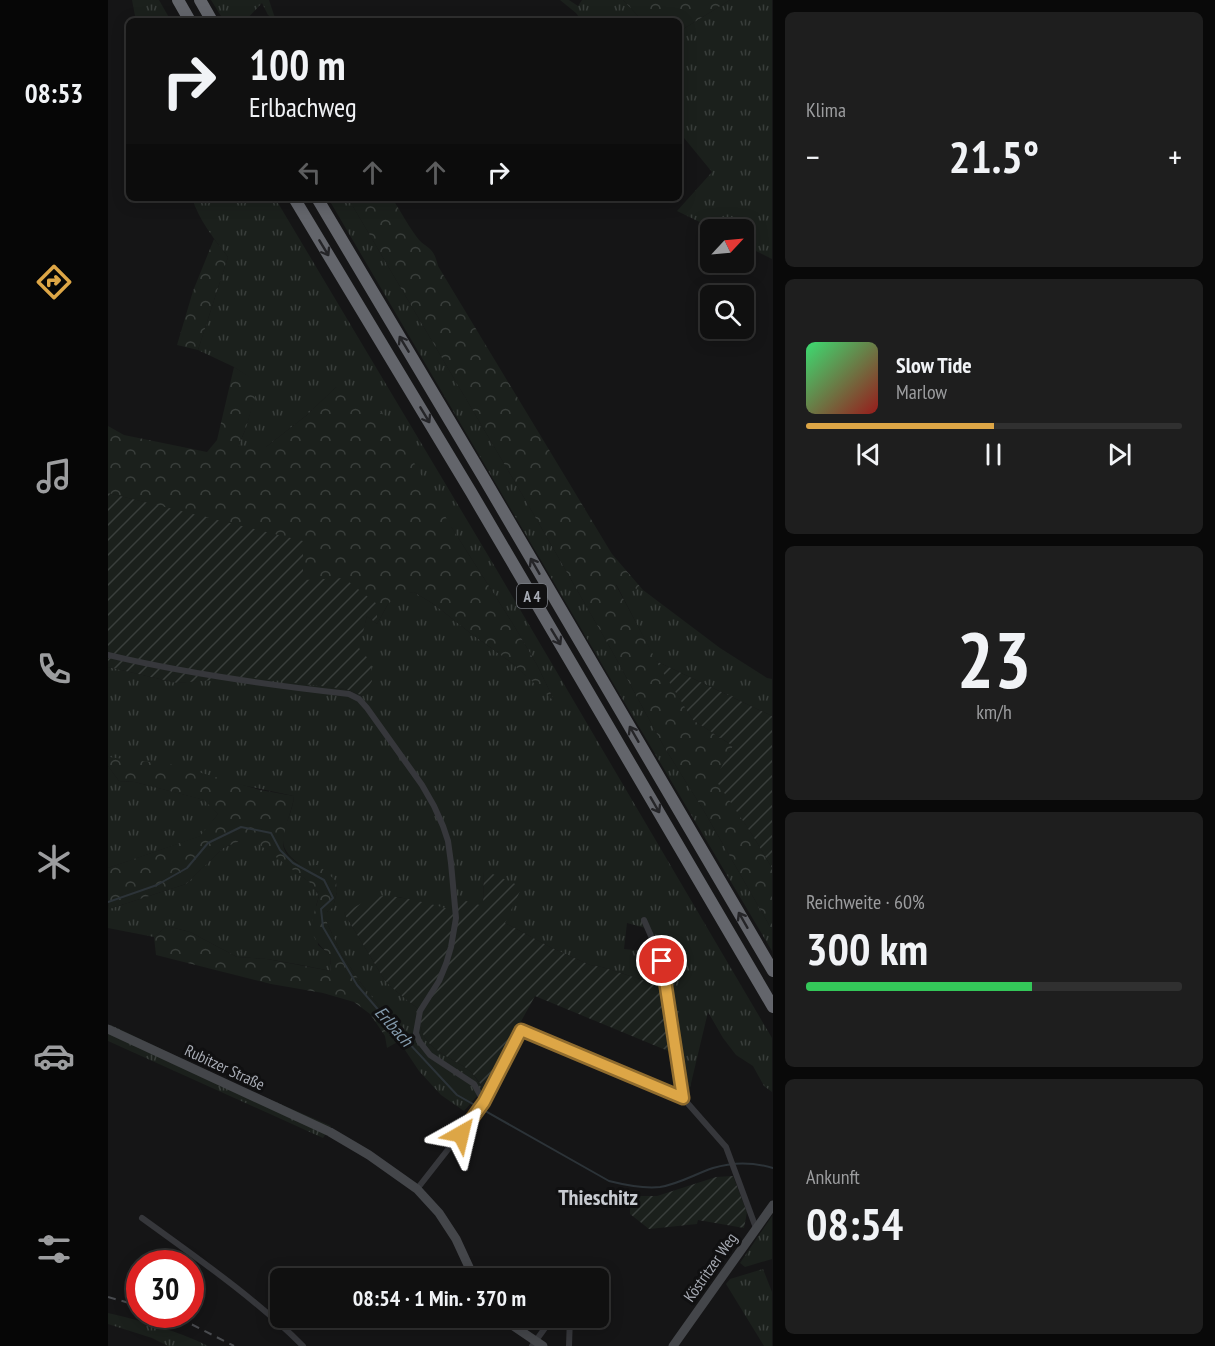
<!DOCTYPE html>
<html lang="de">
<meta charset="utf-8">
<style>
body{margin:0;font-family:"PT Sans Narrow",sans-serif;background:#1e1e1e;color:#f1f3f6;height:100vh;display:flex;flex-direction:column;font-size:22px;white-space:nowrap}
*{box-sizing:border-box;margin:0}
p{font-size:20px;color:#9c9d9f}
.icon{flex:none;width:33px;height:33px;fill:none;stroke:currentColor;stroke-width:2;stroke-linecap:round;stroke-linejoin:round}
.map{position:relative;flex:1;overflow:hidden}
.panel{display:flex;flex-direction:column;gap:12px;padding:12px;background:#090909;width:442px}
.panel>*{flex:none}
.top-card{position:absolute;left:18px;top:18px;width:556px;height:183px;border-radius:9px;box-shadow:0 3px 15px #0003,0 0 0 2px #303030;background:#101010;color:#f1f3f6;overflow:hidden}
.needle{width:39px;rotate:64deg}
.controls{position:absolute;left:592px;top:219px;display:grid;gap:12px}
.controls a{display:grid;place-items:center;width:54px;height:54px;border-radius:9px;background:#101010;box-shadow:0 3px 15px #0003,0 0 0 2px #303030;font-size:30px}
.speed{position:absolute;left:18px;top:1250px;display:flex;gap:12px;font-size:30px;font-weight:700;text-align:center}
.speed>*{display:grid;place-content:center;width:78px;height:78px;border-radius:50%;background:#101010;box-shadow:0 3px 15px #0003,0 0 0 2px #303030;line-height:1}
.speed .limit{border:9px solid #d22;background:#fff;color:#111}
.pin{position:absolute;display:grid;place-items:center;width:51px;height:51px;color:#fff;margin:-26px;border:3px solid #fff;border-radius:50%;box-shadow:0 2px 6px #0007}
.me{position:absolute;width:66px;margin:-33px;rotate:37deg;stroke-linejoin:round;filter:drop-shadow(0 0 4px #0008)}
.turn{display:flex;align-items:center;gap:21px;height:126px;padding:0 24px;font-size:27px}
.turn .icon{width:78px;height:78px;stroke-width:2.5}
.turn b{display:block;font-size:42px;line-height:51px}
.lanes{display:flex;align-items:center;height:57px;padding:0 24px;background:#0003;justify-content:center;gap:30px;direction:ltr}
.lanes .off{opacity:.35}
.big{font-size:45px;font-weight:600;line-height:1.1}
.panel .tile{flex:1;display:flex;flex-direction:column;justify-content:center;gap:9px;min-width:0;padding:0 21px;border-radius:9px;background:#1e1e1e}
.panel .dial{align-items:center;gap:0}
.dial b{font-size:78px;line-height:1}
.song{display:flex;align-items:center;gap:18px}
.cover{width:72px;height:72px;border-radius:9px;background:linear-gradient(135deg,hsl(140 70% 55%),hsl(0 70% 35%))}
.played{height:6px;border-radius:3px;background:linear-gradient(90deg,#dda646 50%,#303030 50%)}
.keys{display:flex;justify-content:space-around;direction:ltr}
.heat{display:flex;justify-content:space-between;align-items:center;font-size:33px;direction:ltr}
.charge{height:9px;border-radius:4px;background:linear-gradient(90deg,#34c759 60%,#303030 0)}
.trip{position:absolute;left:162px;top:1268px;width:339px;height:60px;border-radius:9px;background:#101010;box-shadow:0 3px 15px #0003,0 0 0 2px #303030;font-weight:600;line-height:60px;text-align:center}
main{display:flex;flex:1;min-height:0}
.tabs{display:flex;flex-direction:column;width:108px;justify-content:space-around;align-items:center;background:#060606;color:#9c9d9f}
.tabs .icon{width:42px;height:42px}
.tabs .current{color:#dda646}
.tabs b{font-size:27px;color:#f1f3f6}
.map>svg:first-child{display:block}
</style>
<main>
<nav class="tabs">
<b>08:53</b>
<svg class="icon current" aria-label="directions" viewBox="0 0 24 24"><path d="M12 3l9 9-9 9-9-9zM9 14v-3h6M13 9l2 2-2 2"/></svg>
<svg class="icon" aria-label="music" viewBox="0 0 24 24"><path d="M9 18V5l10-2v13"/><circle cx="6" cy="18" r="3"/><circle cx="16" cy="16" r="3"/></svg>
<svg class="icon" aria-label="phone" viewBox="0 0 24 24"><path d="M5 4h4l2 5-3 2q2 4 5 5l2-3 5 2v4C11 20 4 13 5 4z"/></svg>
<svg class="icon" aria-label="climate" viewBox="0 0 24 24"><path d="M12 3v18M4 7l16 10M4 17L20 7"/></svg>
<svg class="icon" aria-label="car" viewBox="0 0 24 24"><path d="M5 17H2v-5l4-1 3-4h7l3 4 3 1v5h-3M9 17h6M6 11h13"/><circle cx="7" cy="17" r="2"/><circle cx="17" cy="17" r="2"/></svg>
<svg class="icon" aria-label="filters" viewBox="0 0 24 24"><path d="M4 7h16M4 17h16"/><circle cx="9" cy="7" r="2"/><circle cx="15" cy="17" r="2"/></svg>
</nav>
<div class="map">
<svg width="665" height="1346" viewBox="0 0 665 1346">
<defs>
<pattern id="grass-tufts" width="24" height="20" patternUnits="userSpaceOnUse" patternTransform="scale(1.5)"><rect width="24" height="20" fill="#1b201c"/><path d="M3 7l-1-3M5 7V3M7 7l1-3M15 17l-1-3M17 17v-4M19 17l1-3" fill="none" stroke="#393e3b"/></pattern>
<pattern id="forest-crowns" width="20" height="18" patternUnits="userSpaceOnUse" patternTransform="scale(1.5)"><rect width="20" height="18" fill="#1b201c"/><path d="M2 6a3 3 0 1 1 6 0M12 15a3 3 0 1 1 6 0" fill="none" stroke="#393e3b"/></pattern>
<pattern id="garden-furrows" width="10" height="10" patternUnits="userSpaceOnUse" patternTransform="scale(1.5)"><rect width="10" height="10" fill="#1b201c"/><path d="M-1 1l2-2M0 10L10 0M9 11l2-2" fill="none" stroke="#393e3b"/></pattern>
</defs>
<rect width="100%" height="100%" fill="#151516"/>
<path fill="url(#grass-tufts)" d="M24,0H51L63,21H28Z
M103,0H161L168,21L160,15L154,3L137,21H116Z
M452,0H461L470,6L474,0H515L535,21H474L468,13Z
M622,0H664V259L636,245V230L606,229L569,211L604,172L572,133V31Z
M84,198H167L390,572L664,1038V1092L656,1086L645,1066L628,1055L615,1038L600,1012L580,1096L557,961L537,928L519,923L516,949L546,952L551,963L554,986L494,967L482,965L444,948L397,923L376,870L375,906L350,912L291,897L236,913L276,979L283,987L314,1012C314,1017 312,1022 313,1027C315,1047 343,1058 358,1068C365,1073 369,1080 374,1087H377L356,1111L333,1095L311,1071L291,1041L284,1022L255,986L234,955L219,923V912L225,907L229,892L228,881C210,873 173,862 175,838C176,824 185,811 186,796L0,757V667L69,683L140,676L237,689L255,696L250,649L259,616L269,624L280,604L290,594L306,592L327,605L361,632L405,664L446,700L429,665L405,624L344,528L228,387L199,415L158,447H130L138,428L150,383L126,367L90,350L120,257C106,239 91,220 84,198Z
M220,198H240L418,501L504,651L555,745L596,811L664,930V951L505,683Z
M508,584L535,590L612,648L659,678L664,679V716L548,661Z
M0,766L11,781L27,782L97,800L110,814L93,836L0,868Z
M132,841H148L205,885L211,896L208,906L210,945L222,955L223,971L193,965L159,959L129,957L82,932L59,926L46,937L0,928V901L1,909L78,884L115,848Z
M3,1025L140,1090L223,1126L215,1138L0,1041V1028Z
M664,1216V1259L637,1267L632,1263Z
M655,1269L664,1292V1346H656L618,1284L622,1279Z
M0,1313C34,1321 68,1330 100,1346H60L44,1338L0,1324Z"/>
<path fill="url(#forest-crowns)" d="M515,0H622L572,31V21H535Z
M240,198H284C292,210 299,224 308,236C318,250 325,244 330,266L504,554L535,590L508,585L548,660L585,720L625,746L608,779L645,836L664,868V930L596,811L555,745L504,651L418,501Z
M106,239L120,257L90,350L69,345L85,291Z
M126,367L151,383L138,428L130,447H158L199,415L228,387L247,395L280,418L344,528L405,624L429,665L447,702L405,664L361,632L327,605L306,592L290,595L280,604L269,624V604L194,580L36,502L0,493V426L16,435L99,452L109,440Z
M0,757L66,765L152,790L186,796C185,811 170,838 177,851C178,854 181,856 183,858C191,866 198,867 209,865L216,870L228,881L229,892L225,907L219,912V923L234,955L255,986L284,1022L291,1041L279,1048L277,1036L262,1014L246,1002L215,993L163,984L48,955L46,937L59,926L82,932L129,957L159,959L223,971L222,955C196,932 203,926 211,896L205,885L148,842L132,841L115,848L78,884L1,909L0,901V868L92,836L110,814L96,800L27,782L11,781L0,766Z"/>
<path fill="url(#garden-furrows)" d="M0,493L195,541V580L236,578L269,604V624L259,616L251,648L263,662L264,681L255,696L237,689L140,677L69,683L0,667Z
M548,661L664,716V868L645,836L607,779L625,746L585,720Z
M376,870L414,887L397,923L444,948L482,965L494,967L554,986L565,1053L427,996L377,1087H374C370,1080 365,1073 358,1068C343,1058 315,1047 313,1027C312,1022 314,1017 314,1012L283,987L276,979L236,913C248,907 261,897 275,896C289,895 335,906 349,912L348,898L375,906Z
M625,1176L639,1212L636,1228L590,1220L589,1224L541,1229L522,1214V1196H549L608,1177Z"/>
<g fill="none" stroke-linecap="round" stroke-linejoin="round">
<path stroke="#2c3338" stroke-width="2" d="M0,902L49,885L79,868L100,843L133,827L163,833L172,850L185,863L216,880L225,898L213,909L215,927L249,985L273,1013L349,1095L501,1181C517,1185 535,1189 552,1187C571,1184 587,1174 605,1168C624,1162 645,1162 665,1168"/>
<path stroke="#36373b" stroke-width="6" d="M0,655C79,674 160,685 241,694L251,699L259,708L314,785L326,806L335,826L340,841L343,863L348,918L343,947L338,964L331,981L312,1011L308,1033L311,1041L322,1055L366,1084L376,1102
M536,920L554,961L575,1098L618,1147L648,1228
M309,1189L367,1115L376,1102L413,1030L575,1098
M34,1218C89,1258 147,1298 195,1346
M424,1346L445,1317
M461,1346L462,1317"/>
<path stroke="#44464a" stroke-width="9" d="M0,1029L222,1132L261,1155L309,1189L331,1213L348,1239L366,1278
M392,1317L435,1346
M565,1346L665,1205"/>
<path stroke="#63656b" stroke-width="12" d="M70,0L82,21
M92,0L104,21
M186,198L363,492L665,1007
M209,198L377,480L665,971"/>
<path stroke="#494b4f" stroke-width="2" stroke-dasharray="8 6" stroke-linecap="butt" d="M0,1297L32,1306
M58,1314L83,1324L126,1346"/>
</g>
<defs><path id="oneway-shaft" d="M-6 0H5M1.5-3L5.5 0L1.5 3" fill="none" stroke-width="1.6" stroke-linecap="round" stroke-linejoin="round" transform="scale(1.5)"/></defs>
<g stroke="#252528">
<use href="#oneway-shaft" transform="translate(216 248) rotate(59)"/>
<use href="#oneway-shaft" transform="translate(296 344) rotate(-121)"/>
<use href="#oneway-shaft" transform="translate(317 415) rotate(59)"/>
<use href="#oneway-shaft" transform="translate(427 566) rotate(-120)"/>
<use href="#oneway-shaft" transform="translate(448 637) rotate(59)"/>
<use href="#oneway-shaft" transform="translate(526 734) rotate(-120)"/>
<use href="#oneway-shaft" transform="translate(547 805) rotate(60)"/>
<use href="#oneway-shaft" transform="translate(635 920) rotate(-120)"/>
</g>
<g fill="none" stroke-linecap="round" stroke-linejoin="round">
<defs>
<path id="route" d="M353,1134L376,1102L413,1030L575,1098L554,961"/>
</defs>
<use href="#route" stroke="#906c2e" stroke-width="15"/>
<use href="#route" stroke="#dda646" stroke-width="10"/>
</g>
<g text-anchor="middle" dominant-baseline="central" stroke-width="6" stroke-linejoin="round" paint-order="stroke">
<rect fill="#101011" stroke="#7a7d84" stroke-width="1.5" x="409" y="584" width="30" height="24" rx="4.5"/>
<g font-size="15" font-weight="bold" fill="#a8acb5">
<text x="424" y="596">A 4</text>
</g>
<g font-size="16" fill="#a8acb5" stroke="#101011">
<text transform="translate(117 1067) rotate(25)">Rubitzer Straße</text>
<text transform="translate(602 1267) rotate(-55)">Köstritzer Weg</text>
</g>
<g font-size="18" font-style="italic" fill="#839aac" stroke="#101011">
<text transform="translate(286 1026) rotate(48)">Erlbach</text>
</g>
<g font-size="22" font-weight="bold" fill="#c8cbd1" stroke="#101011">
<text x="490" y="1197">Thieschitz</text>
</g>
</g>
</svg>
<div class="controls">
<a><svg class="needle" viewBox="-14 -14 28 28"><path d="M0-13l5 13h-10z" fill="#e53935"/><path d="M0 13l5-13h-10z" fill="#9c9d9f"/></svg></a>
<a><svg class="icon" aria-label="search" viewBox="0 0 24 24"><circle cx="10" cy="10" r="6"/><path d="M15 15l6 6"/></svg></a>
</div>
<div class="speed"><div class="limit">30</div></div>
<div class="pin" style="left:554px;top:961px;background:#d93025"><svg class="icon" aria-label="arrive" viewBox="0 0 24 24"><path d="M6 21V4h12l-3 4 3 4H6"/></svg></div>
<svg class="me" style="left:353px;top:1134px" viewBox="-20 -20 40 40"><path d="M0-17L14 15 0 8-14 15z" fill="#dda646" stroke="#fff" stroke-width="4"/></svg>
<div class="trip">08:54 · 1 Min. · 370 m</div>
<div class="top-card">
<div class="turn"><svg class="icon" aria-label="right" viewBox="0 0 24 24"><path d="M7 20v-9h11M14 6l5 5-5 5"/></svg><div><b>100 m</b>Erlbachweg</div></div>
<div class="lanes"><svg class="icon off" aria-label="left" viewBox="0 0 24 24"><path d="M17 20v-9H6M10 6l-5 5 5 5"/></svg><svg class="icon off" aria-label="ahead" viewBox="0 0 24 24"><path d="M12 20V5M6 11l6-6 6 6"/></svg><svg class="icon off" aria-label="ahead" viewBox="0 0 24 24"><path d="M12 20V5M6 11l6-6 6 6"/></svg><svg class="icon" aria-label="right" viewBox="0 0 24 24"><path d="M7 20v-9h11M14 6l5 5-5 5"/></svg></div>
</div>
</div>
<section class="panel">
<div class="tile"><p>Klima</p>
<div class="heat"><a>−</a><b class="big">21.5°</b><a>+</a></div>
</div>
<div class="tile">
<div class="song"><i class="cover"></i><div><b>Slow Tide</b><p>Marlow</p></div></div>
<div class="played"></div>
<div class="keys"><svg class="icon" aria-label="previous" viewBox="0 0 24 24"><path d="M18 5L8 12l10 7zM5 5v14"/></svg><svg class="icon" aria-label="pause" viewBox="0 0 24 24"><path d="M8 5v14M16 5v14"/></svg><svg class="icon" aria-label="next" viewBox="0 0 24 24"><path d="M6 5l10 7-10 7zM19 5v14"/></svg></div>
</div>
<div class="tile dial"><b>23</b><p>km/h</p></div>
<div class="tile"><p>Reichweite · 60%</p><b class="big">300 km</b><div class="charge"></div></div>
<div class="tile"><p>Ankunft</p><b class="big">08:54</b></div>
</section>
</main>
